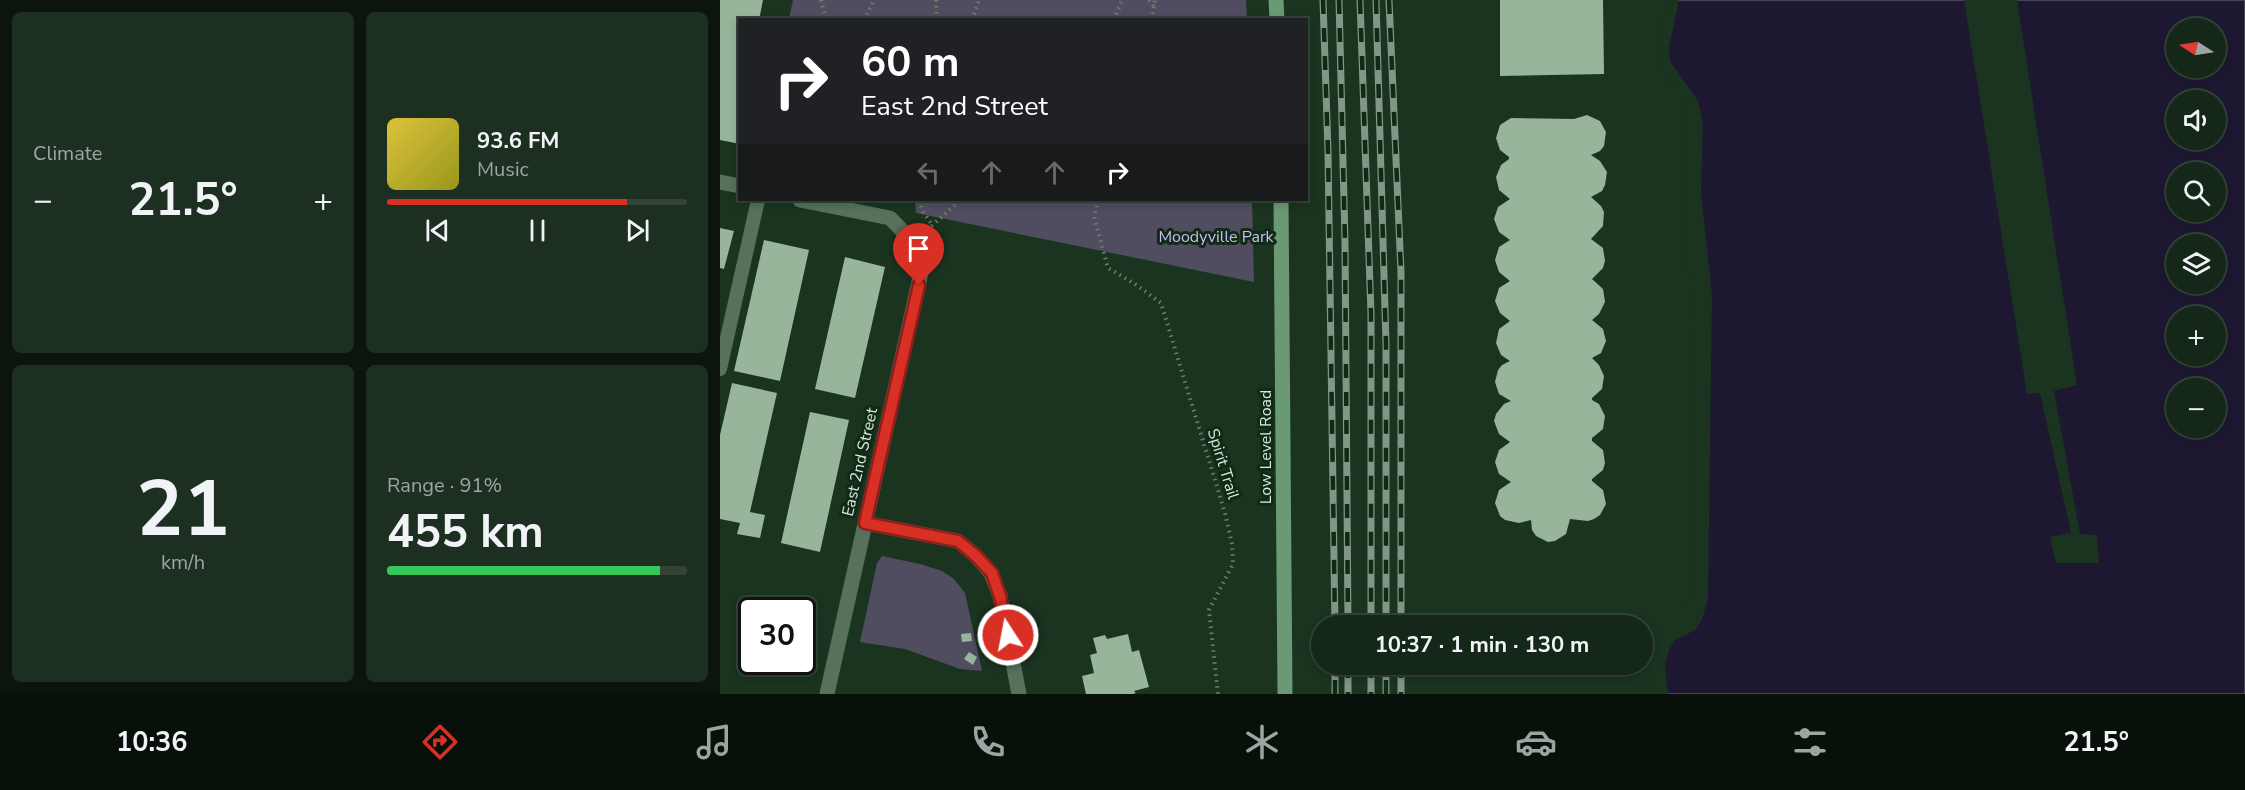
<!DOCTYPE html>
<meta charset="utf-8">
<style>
body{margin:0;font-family:"Nunito Sans",sans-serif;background:#1d2f21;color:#f1f3f6;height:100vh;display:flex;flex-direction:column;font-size:22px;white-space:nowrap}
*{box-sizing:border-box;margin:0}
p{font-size:20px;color:#9da5a2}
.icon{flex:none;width:33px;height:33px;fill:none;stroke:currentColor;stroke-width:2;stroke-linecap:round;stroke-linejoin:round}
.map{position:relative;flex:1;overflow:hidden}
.panel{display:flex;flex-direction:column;gap:12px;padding:12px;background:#0b150d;width:720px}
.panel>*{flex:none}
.guide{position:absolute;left:18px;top:18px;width:570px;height:183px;border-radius:0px;box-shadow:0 3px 9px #0003,0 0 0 2px #334437;background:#202124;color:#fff;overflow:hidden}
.needle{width:39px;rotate:282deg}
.tools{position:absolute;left:1446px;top:18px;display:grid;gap:12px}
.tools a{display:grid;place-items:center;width:60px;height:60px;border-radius:50%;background:#142718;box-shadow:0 3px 9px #0003,0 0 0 2px #334437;font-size:30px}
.speed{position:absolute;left:18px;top:597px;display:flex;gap:12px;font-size:30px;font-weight:700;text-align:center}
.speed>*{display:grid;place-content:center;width:78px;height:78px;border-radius:50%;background:#142718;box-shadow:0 3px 9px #0003,0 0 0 2px #334437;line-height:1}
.speed .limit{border:3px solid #111;border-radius:9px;background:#fff;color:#111}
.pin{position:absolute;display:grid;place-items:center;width:51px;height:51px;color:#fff;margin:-62px -26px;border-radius:50% 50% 50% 0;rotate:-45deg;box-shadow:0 0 6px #0007}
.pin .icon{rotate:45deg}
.me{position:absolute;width:66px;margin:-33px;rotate:349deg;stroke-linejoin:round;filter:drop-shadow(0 0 4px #0008)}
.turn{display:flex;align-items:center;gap:21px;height:126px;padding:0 24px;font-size:27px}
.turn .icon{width:78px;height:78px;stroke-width:2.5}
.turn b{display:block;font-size:42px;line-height:51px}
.lanes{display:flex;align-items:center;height:57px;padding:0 24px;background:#0003;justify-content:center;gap:30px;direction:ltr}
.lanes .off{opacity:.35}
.big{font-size:45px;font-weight:700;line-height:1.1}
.panel .widget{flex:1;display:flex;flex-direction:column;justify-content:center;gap:9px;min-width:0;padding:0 21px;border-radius:9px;background:#1d2f21}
.panel .dial{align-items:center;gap:0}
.dial b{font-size:78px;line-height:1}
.song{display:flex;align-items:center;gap:18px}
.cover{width:72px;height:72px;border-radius:9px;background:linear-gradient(135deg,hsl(50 70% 55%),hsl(60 70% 35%))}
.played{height:6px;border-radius:3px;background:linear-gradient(90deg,#d93025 80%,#334437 80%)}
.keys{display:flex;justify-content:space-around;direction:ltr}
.heat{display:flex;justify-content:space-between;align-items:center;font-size:33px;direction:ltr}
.charge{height:9px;border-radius:4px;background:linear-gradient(90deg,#34c759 91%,#334437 0)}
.panel .tiles{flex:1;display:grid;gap:12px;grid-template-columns:repeat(2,1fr)}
.trip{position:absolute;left:591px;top:615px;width:342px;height:60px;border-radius:30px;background:#142718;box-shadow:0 3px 9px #0003,0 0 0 2px #334437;font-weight:700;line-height:60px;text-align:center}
.tabs{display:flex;height:96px;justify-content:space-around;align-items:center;background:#08100a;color:#9da5a2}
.tabs .icon{width:42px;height:42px}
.tabs .active{color:#d93025}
.tabs b{font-size:27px;color:#f1f3f6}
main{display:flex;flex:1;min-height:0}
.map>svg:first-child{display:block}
</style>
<main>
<section class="panel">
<div class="tiles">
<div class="widget"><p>Climate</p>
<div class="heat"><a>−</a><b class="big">21.5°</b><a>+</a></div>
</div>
<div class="widget">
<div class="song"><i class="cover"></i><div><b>93.6 FM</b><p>Music</p></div></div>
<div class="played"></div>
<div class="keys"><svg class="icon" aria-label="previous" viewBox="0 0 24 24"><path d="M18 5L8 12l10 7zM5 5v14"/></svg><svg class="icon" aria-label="pause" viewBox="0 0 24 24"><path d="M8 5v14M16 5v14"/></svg><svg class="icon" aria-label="next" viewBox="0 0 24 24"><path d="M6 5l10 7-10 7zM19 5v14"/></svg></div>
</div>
<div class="widget dial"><b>21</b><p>km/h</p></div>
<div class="widget"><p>Range · 91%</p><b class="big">455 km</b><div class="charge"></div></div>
</div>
</section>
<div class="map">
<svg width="1525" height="694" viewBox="0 0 1525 694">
<rect width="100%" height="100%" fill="#1a3420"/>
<path fill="#514d60" d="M73,0H526L527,19H69Z
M195,200H532L534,282L196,213Z
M162,556L200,564L222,571L234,579L245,593L262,671L240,669L185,649L140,642L157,563Z"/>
<path fill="#1d1732" stroke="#565665" stroke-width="1.5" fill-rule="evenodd" d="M949,0H1525V694H936L945,631L971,602L973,377L968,111L943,66ZM1456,28H1496V68H1456ZM1456,100H1496V140H1456ZM1456,172H1496V212H1456ZM1456,244H1496V284H1456ZM1456,316H1496V356H1456ZM1456,388H1496V428H1456Z"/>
<path fill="#1a3420" d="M946,0H959L949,47L950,61L978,101L983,125L981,192L992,296L988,599L982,620L975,630L955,640L949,650L945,664L948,694H933L930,653L943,630L961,612L968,601L970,377L965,112L959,96L940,67L938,55Z
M1244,0H1297L1357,385L1334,391L1360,534L1377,535L1379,563H1336L1330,537L1351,533L1320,393L1307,394Z"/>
<path fill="#96b59b" d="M0,0H43L39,20H20V144L0,140Z
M780,0H883L884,74L780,76Z
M867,115L880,121L886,132L884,146L880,151L871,155L880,161L887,172L885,185L882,191L871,197L881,206L884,212L883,226L871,239L883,248L885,261L883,268L872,279L883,289L885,302L879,314L872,320L883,329L886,341L881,353L872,358L879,365L884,376L882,389L872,398V400L879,404L885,416L883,429L872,438V441L883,450L885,463L883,470L872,479V481L883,490L886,504L880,515L874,519L868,521L850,519L846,534L835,541L828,542L816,536L812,530L811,520L799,523L785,520L780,516L775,503L779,490L791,482L779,474L775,462L779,450L790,442L779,434L774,421L776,414L784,404L791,401L779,394L775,382L778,370L782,365L790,361L781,355L776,343L779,329L790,321L780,313L775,301L779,288L790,281L779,272L775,260L779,247L790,240L779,232L774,219L778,207L790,199L779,190L776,177L781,165L789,159V157L780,150L776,138L780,125L791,118L854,119Z
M0,228L14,231L4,269L0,268Z
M44,240L89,250L60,381L14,371Z
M125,257L165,267L135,398L95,389Z
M12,383L57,393L30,512L45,515L40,538L17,534L20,523L0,519V435Z
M90,412L129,420L100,552L61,543Z
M251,633L252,641L242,642L241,634Z
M408,634L412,652L419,650L429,687L414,691L416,693L413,694H366L362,676L374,673L370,655L377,653L373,638L385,635L387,639Z
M249,652L257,657L253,665L244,659Z"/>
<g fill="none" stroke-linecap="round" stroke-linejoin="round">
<path stroke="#6a806e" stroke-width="4" stroke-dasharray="1.5 4.5" stroke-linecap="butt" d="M101,0L106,20
M216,0L217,20
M429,0L435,8
M144,20L154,0
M174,20L182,18L183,20
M252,20L259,0
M394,20L402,0
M432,20L435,0
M200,200L202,210L212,225
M379,200L374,216L388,268L415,284L441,303L505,513L512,544L513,564L489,610L498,694
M207,230L235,205L238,200"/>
<path stroke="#56725b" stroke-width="14" d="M0,369L38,200"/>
<path stroke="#56725b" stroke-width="15" d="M0,182L20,186
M80,200L170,218L202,251L203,264L107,694
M145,523L238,541L255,555L271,573L280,596L299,694"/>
<path stroke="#6a9973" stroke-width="15" d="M556,0L557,20
M561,200L565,694"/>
<defs>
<path id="rail" d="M603,0L608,151L615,626
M619,0L625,242L628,626
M640,0L651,314V626
M656,0L666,344V626
M669,0L681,272V626
M628,664V694
M651,664V694
M681,664V694
M615,694V664
M666,694V664"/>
</defs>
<use href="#rail" stroke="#829686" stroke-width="7"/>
<use href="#rail" stroke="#102a16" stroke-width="4.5" stroke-dasharray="14" stroke-linecap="butt"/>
</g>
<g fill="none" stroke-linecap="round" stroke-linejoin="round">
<defs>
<path id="route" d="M199,285L145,523L238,541L255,555L272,573L280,596L288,635"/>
</defs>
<use href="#route" stroke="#8d1f18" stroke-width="15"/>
<use href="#route" stroke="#d93025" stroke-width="10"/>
</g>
<g text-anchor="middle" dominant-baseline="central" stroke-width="6" stroke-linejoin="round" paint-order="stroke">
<g font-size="16" fill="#c8bdf7" stroke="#102a16">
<text x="496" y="237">Moodyville Park</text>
</g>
<g font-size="16" fill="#daeadd" stroke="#102a16">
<text transform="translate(546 447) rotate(-90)">Low Level Road</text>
<text transform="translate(140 462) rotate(-77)">East 2nd Street</text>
<text transform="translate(503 464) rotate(73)">Spirit Trail</text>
</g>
</g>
</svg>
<div class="tools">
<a><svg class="needle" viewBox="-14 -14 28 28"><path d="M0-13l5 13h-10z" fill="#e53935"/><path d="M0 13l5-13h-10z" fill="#9da5a2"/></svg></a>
<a><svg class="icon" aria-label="sound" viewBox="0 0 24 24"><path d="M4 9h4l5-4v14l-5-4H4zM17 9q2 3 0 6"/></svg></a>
<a><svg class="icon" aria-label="search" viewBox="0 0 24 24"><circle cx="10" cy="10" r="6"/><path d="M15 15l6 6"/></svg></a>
<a><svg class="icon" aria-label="layers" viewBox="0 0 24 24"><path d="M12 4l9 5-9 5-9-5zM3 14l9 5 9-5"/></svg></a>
<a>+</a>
<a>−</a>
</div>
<div class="speed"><div class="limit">30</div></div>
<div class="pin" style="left:199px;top:285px;background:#d93025"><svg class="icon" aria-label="arrive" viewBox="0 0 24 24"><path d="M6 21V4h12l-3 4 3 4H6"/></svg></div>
<svg class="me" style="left:288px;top:635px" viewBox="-20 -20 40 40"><circle r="17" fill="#d93025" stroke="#fff" stroke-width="3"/><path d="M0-11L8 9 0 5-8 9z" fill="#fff"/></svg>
<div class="trip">10:37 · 1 min · 130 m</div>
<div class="guide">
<div class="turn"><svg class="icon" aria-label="right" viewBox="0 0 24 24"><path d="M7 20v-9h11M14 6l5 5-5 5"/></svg><div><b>60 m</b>East 2nd Street</div></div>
<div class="lanes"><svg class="icon off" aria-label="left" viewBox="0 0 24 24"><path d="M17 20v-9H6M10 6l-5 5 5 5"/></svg><svg class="icon off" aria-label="ahead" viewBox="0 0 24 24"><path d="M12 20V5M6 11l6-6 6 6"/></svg><svg class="icon off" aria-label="ahead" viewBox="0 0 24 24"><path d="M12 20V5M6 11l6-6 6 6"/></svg><svg class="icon" aria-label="right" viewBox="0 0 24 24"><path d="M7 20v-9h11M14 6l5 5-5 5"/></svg></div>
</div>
</div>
</main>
<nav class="tabs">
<b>10:36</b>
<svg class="icon active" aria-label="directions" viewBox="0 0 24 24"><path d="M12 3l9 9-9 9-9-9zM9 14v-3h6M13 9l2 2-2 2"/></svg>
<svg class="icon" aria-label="music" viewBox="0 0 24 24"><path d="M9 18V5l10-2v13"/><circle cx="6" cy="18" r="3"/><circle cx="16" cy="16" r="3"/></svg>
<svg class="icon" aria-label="phone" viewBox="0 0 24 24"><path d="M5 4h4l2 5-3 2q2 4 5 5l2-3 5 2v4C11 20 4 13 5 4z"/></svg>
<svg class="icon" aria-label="climate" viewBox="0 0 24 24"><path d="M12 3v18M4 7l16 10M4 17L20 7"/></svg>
<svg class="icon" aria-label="car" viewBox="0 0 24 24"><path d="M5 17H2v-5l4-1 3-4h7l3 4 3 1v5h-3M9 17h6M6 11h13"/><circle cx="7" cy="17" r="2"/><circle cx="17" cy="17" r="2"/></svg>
<svg class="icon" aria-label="filters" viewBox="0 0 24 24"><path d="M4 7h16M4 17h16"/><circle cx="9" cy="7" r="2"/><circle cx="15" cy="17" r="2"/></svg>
<b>21.5°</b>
</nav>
